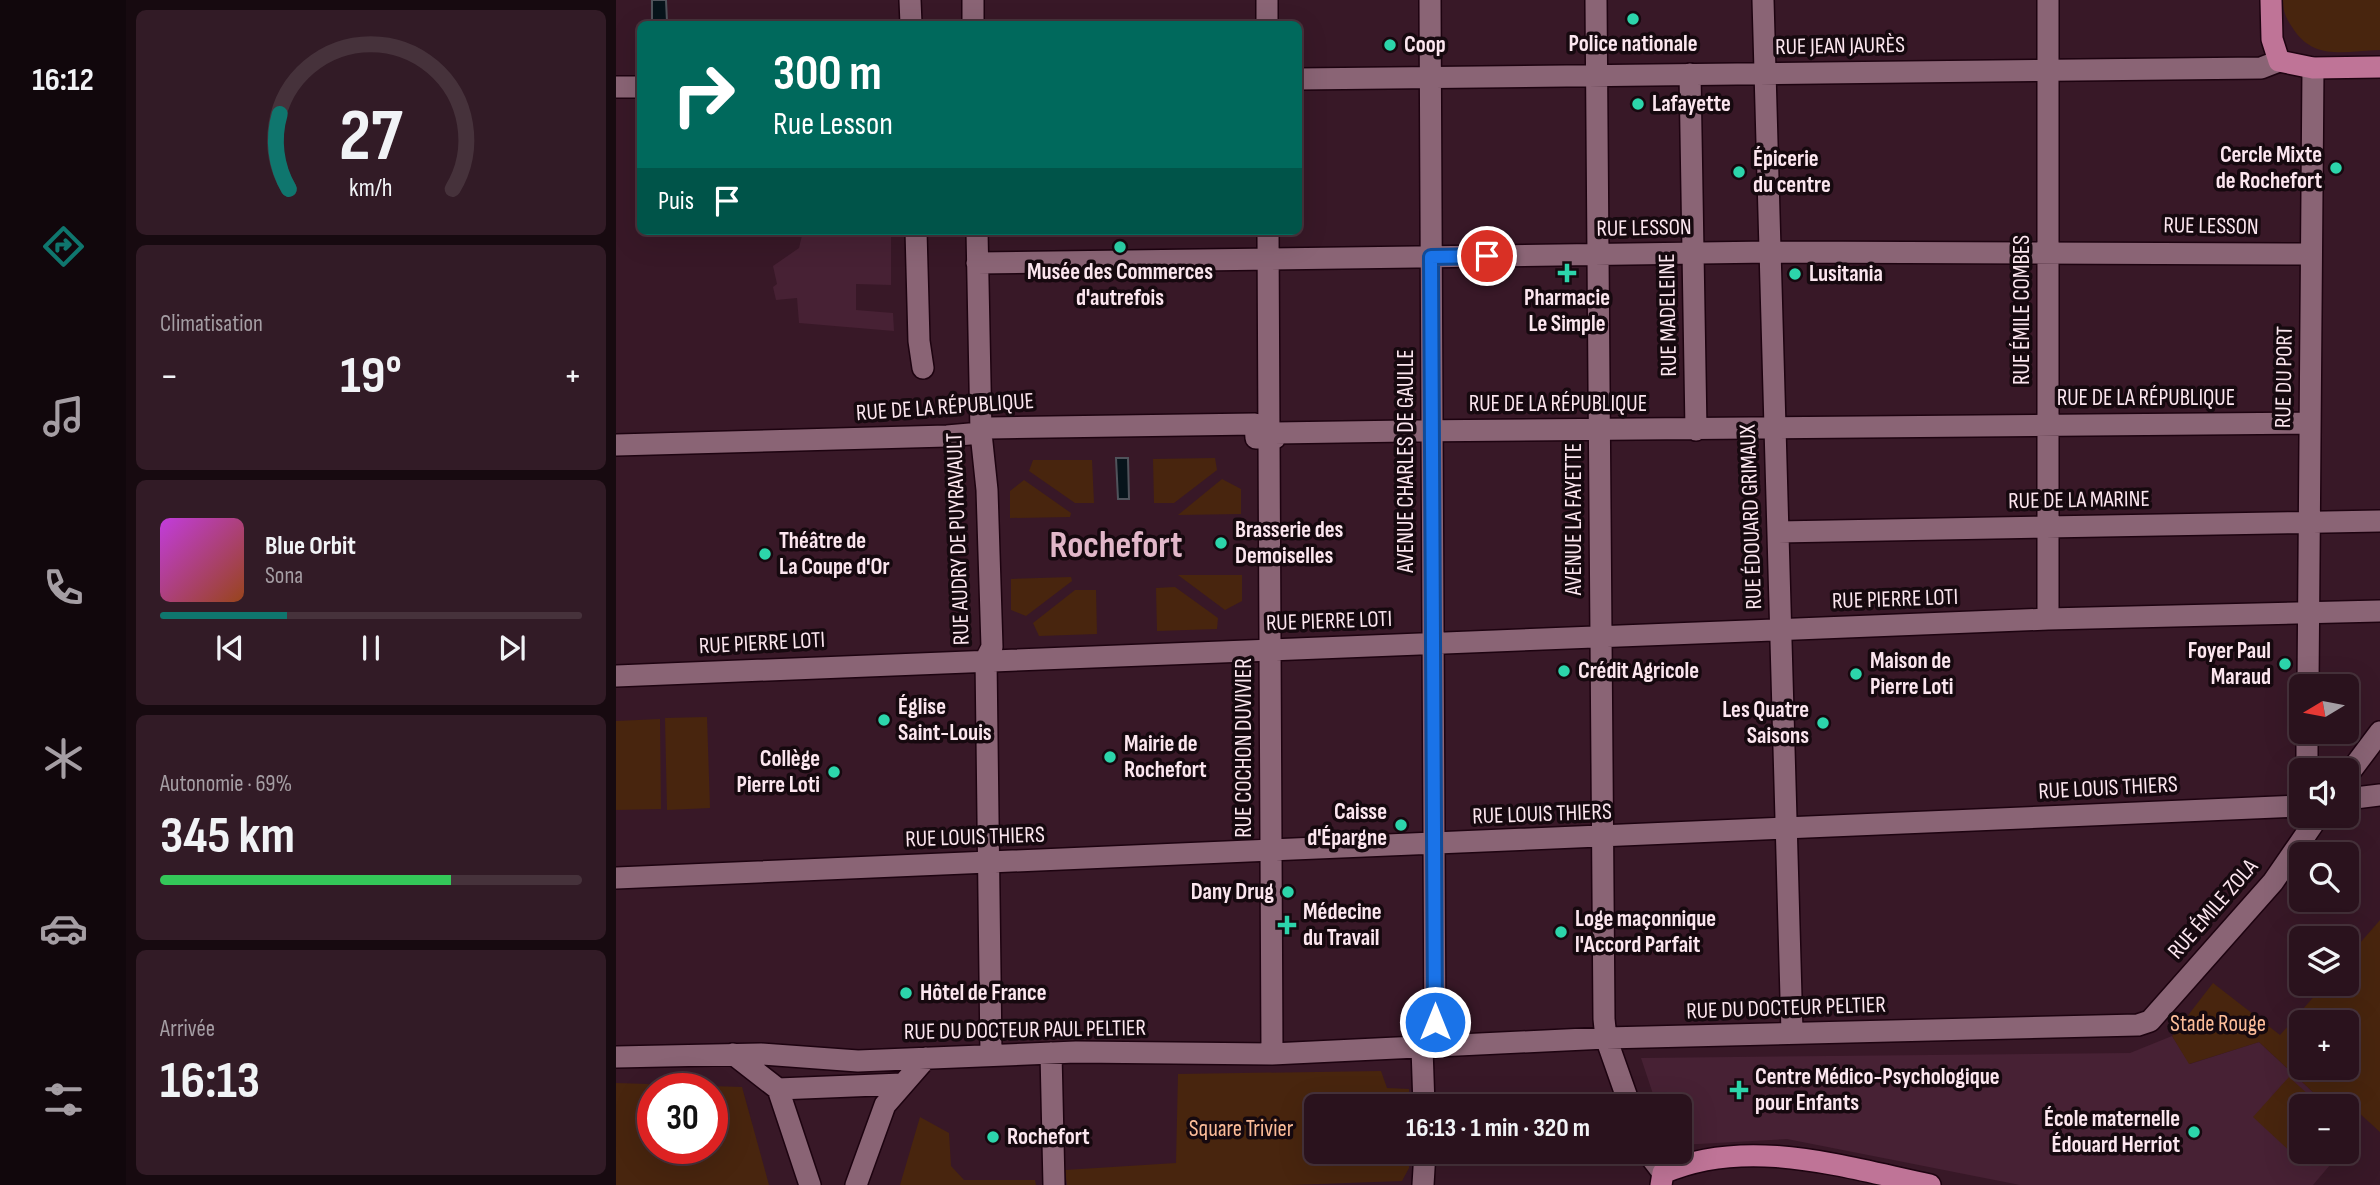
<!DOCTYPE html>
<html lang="fr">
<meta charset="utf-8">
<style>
body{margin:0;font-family:"Sofia Sans Condensed",sans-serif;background:#321b26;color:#f1f3f6;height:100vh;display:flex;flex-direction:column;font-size:26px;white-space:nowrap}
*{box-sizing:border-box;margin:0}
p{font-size:23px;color:#a59ea4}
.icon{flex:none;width:38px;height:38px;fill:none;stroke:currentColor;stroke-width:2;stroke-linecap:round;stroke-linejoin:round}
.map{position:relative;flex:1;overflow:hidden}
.details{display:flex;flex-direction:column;gap:10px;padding:10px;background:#170a10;width:490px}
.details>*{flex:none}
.hud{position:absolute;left:21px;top:21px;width:665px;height:214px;border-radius:10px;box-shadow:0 7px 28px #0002,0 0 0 2px #46323b;background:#00695c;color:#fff;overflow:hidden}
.needle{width:46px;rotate:260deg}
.controls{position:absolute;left:1673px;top:674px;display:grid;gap:14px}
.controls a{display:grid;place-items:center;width:70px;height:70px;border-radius:10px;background:#2a121d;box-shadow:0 7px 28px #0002,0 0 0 2px #46323b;font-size:35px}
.speed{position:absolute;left:21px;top:1073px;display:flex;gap:14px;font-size:35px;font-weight:700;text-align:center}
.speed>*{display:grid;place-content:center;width:91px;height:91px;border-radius:50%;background:#2a121d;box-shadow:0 7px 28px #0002,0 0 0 2px #46323b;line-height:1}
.speed .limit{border:10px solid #d22;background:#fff;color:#111}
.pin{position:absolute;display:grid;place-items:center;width:60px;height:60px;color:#fff;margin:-30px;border:4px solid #fff;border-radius:50%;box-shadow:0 2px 7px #0007}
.me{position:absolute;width:77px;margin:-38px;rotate:0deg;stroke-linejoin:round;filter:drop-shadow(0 0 5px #0008)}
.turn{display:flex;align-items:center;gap:24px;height:147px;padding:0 21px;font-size:32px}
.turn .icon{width:91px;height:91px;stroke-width:2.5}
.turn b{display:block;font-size:49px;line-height:60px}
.then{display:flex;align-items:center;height:66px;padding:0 21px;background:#0003;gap:14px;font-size:26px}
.big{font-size:52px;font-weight:700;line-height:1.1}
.details .widget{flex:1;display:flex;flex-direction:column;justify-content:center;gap:10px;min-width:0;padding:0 24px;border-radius:10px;background:#321b26}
.details .dial{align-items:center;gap:0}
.dial svg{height:182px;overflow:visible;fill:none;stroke:#46323b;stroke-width:7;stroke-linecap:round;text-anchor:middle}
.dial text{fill:#f1f3f6;stroke:none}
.song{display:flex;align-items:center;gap:21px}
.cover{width:84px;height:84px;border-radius:10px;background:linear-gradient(135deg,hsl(290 70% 55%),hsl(20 70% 35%))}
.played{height:7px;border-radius:4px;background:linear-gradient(90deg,#0f766e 30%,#46323b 30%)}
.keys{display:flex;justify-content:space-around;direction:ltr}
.heat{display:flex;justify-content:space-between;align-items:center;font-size:38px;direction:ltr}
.charge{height:10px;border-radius:5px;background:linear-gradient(90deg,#34c759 69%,#46323b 0)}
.trip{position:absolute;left:688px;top:1094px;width:388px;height:70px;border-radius:10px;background:#2a121d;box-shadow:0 7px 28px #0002,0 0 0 2px #46323b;font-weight:700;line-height:70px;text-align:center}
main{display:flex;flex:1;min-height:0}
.tabs{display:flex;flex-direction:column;width:126px;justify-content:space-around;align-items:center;background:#11070c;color:#a59ea4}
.tabs .icon{width:49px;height:49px}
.tabs .on{color:#0f766e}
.tabs b{font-size:32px;color:#f1f3f6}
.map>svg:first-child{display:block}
</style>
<main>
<nav class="tabs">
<b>16:12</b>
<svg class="icon on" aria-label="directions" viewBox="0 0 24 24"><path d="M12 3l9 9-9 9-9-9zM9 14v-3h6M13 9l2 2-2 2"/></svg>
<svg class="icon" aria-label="music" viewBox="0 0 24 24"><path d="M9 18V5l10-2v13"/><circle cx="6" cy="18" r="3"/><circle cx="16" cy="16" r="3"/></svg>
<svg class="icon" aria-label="phone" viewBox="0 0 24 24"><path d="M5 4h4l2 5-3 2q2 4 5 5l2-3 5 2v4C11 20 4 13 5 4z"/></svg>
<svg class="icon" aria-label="climate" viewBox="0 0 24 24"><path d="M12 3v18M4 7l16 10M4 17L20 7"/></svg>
<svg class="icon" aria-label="car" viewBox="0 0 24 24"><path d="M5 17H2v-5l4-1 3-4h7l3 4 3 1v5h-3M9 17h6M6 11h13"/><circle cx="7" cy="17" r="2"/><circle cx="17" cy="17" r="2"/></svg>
<svg class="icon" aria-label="filters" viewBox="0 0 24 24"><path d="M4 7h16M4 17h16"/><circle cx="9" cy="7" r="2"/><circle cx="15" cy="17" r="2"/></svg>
</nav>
<section class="details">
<div class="widget dial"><svg viewBox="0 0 100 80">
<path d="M14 69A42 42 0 1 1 86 69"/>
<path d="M14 69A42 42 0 0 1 10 36" stroke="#0f766e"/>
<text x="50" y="56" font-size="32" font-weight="700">27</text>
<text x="50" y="72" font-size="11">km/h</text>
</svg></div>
<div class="widget"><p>Climatisation</p>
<div class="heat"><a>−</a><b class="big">19°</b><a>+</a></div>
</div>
<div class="widget">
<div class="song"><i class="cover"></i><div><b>Blue Orbit</b><p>Sona</p></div></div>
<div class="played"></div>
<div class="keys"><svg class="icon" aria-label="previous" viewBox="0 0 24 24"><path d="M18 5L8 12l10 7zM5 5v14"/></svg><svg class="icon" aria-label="pause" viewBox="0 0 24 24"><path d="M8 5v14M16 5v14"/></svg><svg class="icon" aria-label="next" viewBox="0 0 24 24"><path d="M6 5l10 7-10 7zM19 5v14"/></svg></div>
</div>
<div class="widget"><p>Autonomie · 69%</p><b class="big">345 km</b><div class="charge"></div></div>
<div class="widget"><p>Arrivée</p><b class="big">16:13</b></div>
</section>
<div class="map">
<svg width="1764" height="1185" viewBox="0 0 1764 1185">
<rect width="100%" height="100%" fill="#381827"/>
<path fill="#472134" d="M187,231H266L267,236H275V285L240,284V310L277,313L278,331L183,323L181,298L160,300L157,287L161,284L157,266L183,248Z
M1556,1036L1574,1064L1643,1042L1712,1106H1685V1152H1725L1697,1185H1404L1171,1139L1064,1145V1106H1041L1025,1058L1514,1053Z"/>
<path fill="#48250e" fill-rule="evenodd" d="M1667,0H1764V50C1730,51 1699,61 1678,30C1671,19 1667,14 1667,0Z
M599,458L601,470L558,503H538L537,459Z
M417,460H476L478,503H459L413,471Z
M606,479L625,489V514L562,515Z
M408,480L455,513L454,517L394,518V491Z
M562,575H626V601L609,610Z
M455,577L456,581L410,616L395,610V579Z
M559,587L602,618L601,629L541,631L540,588Z
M459,590H480L481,634L423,636L417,623Z
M91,717L94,808L51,810L49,718Z
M44,719L45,809L0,810V721Z
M1764,920V1132L1742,1112L1733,1125L1731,1106H1712L1643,1042L1573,1064L1556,1036L1597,983L1664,1035L1709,984H1731V958ZM1685,1022H1731V1068H1685Z
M765,1071L771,1088L793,1089V1106H700V1152H793V1168L786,1181L676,1185H451L449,1170L560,1163L562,1074Z
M1673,1077L1705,1106H1685V1151L1680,1157L1637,1117Z
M0,1083L126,1087L153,1185H0ZM37,1088H96V1148H37Z
M304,1117L333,1133L335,1166L348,1180H419L420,1185H284Z"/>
<path fill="#07141b" stroke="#50535b" stroke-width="2" d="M36,0H50L51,22L43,24L36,22Z
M500,458H512L513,499H502Z"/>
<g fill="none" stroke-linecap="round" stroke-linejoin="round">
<defs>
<path id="minor" d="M294,0L295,24
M357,0V24
M651,0V24
M814,0L819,1047
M980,0L988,1019L990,1038L1014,1106
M1147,0L1176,1033
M1074,74L1080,430
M682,79L1645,68L1663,61
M0,87H24
M300,231L303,341L307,368
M361,231L365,433L371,490L376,647L370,659L375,1054
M652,231L656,1054
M361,263L1154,252L1695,254
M0,445L331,436L365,433L373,428L639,424L640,438H659V433L792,431L1693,423
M1162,532L1764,521
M1432,619V0
M0,676L1432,619L1764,611
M1692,686L1697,68
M1691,770V732
M1731,776L1764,732
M1731,799L1764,795
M0,878L1685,806
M806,1048L808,1106
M435,1053L438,1185
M117,1054L162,1089L194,1185
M0,1057L145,1054L242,1061L460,1052L656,1054L990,1038L1522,1025L1534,1021L1657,882L1697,824L1698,816
M162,1089L286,1084
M1031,1152L1047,1173
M240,1185L269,1105L310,1058
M807,1185L809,1152"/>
<path id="major" d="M1655,0L1656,39L1663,61L1697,68L1764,67
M1045,1185L1047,1173C1131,1136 1228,1167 1314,1185"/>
</defs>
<use href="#minor" stroke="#1d0310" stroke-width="24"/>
<use href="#major" stroke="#1d0310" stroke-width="24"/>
<use href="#minor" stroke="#8a6475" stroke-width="21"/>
<use href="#major" stroke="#bf7497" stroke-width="21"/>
</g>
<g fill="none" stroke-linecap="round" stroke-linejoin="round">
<defs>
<path id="route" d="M819,1022L815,257L871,256"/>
</defs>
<use href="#route" stroke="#114b97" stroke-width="18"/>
<use href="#route" stroke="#1a73e8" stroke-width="12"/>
</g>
<g fill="#2cd5ab" stroke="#16090f" stroke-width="2.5">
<circle cx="1017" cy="19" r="7"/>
<circle cx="774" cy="45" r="7"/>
<circle cx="1022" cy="104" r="7"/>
<circle cx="1720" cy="168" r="7"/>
<circle cx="1123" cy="172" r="7"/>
<circle cx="504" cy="247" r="7"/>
<path d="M947.5 262.5h7v7h7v7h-7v7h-7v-7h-7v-7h7z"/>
<circle cx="1179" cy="274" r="7"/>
<circle cx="605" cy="543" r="7"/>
<circle cx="149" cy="554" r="7"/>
<circle cx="1669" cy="664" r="7"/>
<circle cx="948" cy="671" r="7"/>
<circle cx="1240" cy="674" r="7"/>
<circle cx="268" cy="720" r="7"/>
<circle cx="1207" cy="723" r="7"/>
<circle cx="494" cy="757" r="7"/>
<circle cx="218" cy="772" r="7"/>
<circle cx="785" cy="825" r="7"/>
<circle cx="672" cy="892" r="7"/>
<path d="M667.5 914.5h7v7h7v7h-7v7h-7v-7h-7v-7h7z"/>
<circle cx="945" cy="932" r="7"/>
<circle cx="290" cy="993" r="7"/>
<path d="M1119.5 1079.5h7v7h7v7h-7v7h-7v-7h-7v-7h7z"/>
<circle cx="1578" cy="1132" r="7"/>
<circle cx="377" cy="1137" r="7"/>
</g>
<g text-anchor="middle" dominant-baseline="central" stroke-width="7" stroke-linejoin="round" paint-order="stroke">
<g font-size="23" font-weight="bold" fill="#fce6ef" stroke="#16090f" text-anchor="start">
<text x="1017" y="44" text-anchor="middle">Police nationale</text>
<text x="788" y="45">Coop</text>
<text x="1036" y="104">Lafayette</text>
<text x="1706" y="155" text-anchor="end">Cercle Mixte<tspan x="1706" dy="26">de Rochefort</tspan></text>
<text x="1137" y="159">Épicerie<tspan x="1137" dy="26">du centre</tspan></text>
<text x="504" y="272" text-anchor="middle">Musée des Commerces<tspan x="504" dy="26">d'autrefois</tspan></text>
<text x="1193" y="274">Lusitania</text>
<text x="951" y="298" text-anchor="middle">Pharmacie<tspan x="951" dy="26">Le Simple</tspan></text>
<text x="619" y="530">Brasserie des<tspan x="619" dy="26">Demoiselles</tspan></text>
<text x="163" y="541">Théâtre de<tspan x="163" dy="26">La Coupe d'Or</tspan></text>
<text x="1655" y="651" text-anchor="end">Foyer Paul<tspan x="1655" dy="26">Maraud</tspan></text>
<text x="1254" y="661">Maison de<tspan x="1254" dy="26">Pierre Loti</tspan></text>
<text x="962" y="671">Crédit Agricole</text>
<text x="282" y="707">Église<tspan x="282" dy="26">Saint-Louis</tspan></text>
<text x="1193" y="710" text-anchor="end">Les Quatre<tspan x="1193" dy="26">Saisons</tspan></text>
<text x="508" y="744">Mairie de<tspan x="508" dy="26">Rochefort</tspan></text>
<text x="204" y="759" text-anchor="end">Collège<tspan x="204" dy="26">Pierre Loti</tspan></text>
<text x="771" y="812" text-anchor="end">Caisse<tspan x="771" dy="26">d'Épargne</tspan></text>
<text x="658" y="892" text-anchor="end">Dany Drug</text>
<text x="687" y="912">Médecine<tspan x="687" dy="26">du Travail</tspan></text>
<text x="959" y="919">Loge maçonnique<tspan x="959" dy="26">l'Accord Parfait</tspan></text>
<text x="304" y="993">Hôtel de France</text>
<text x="1139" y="1077">Centre Médico-Psychologique<tspan x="1139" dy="26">pour Enfants</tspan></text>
<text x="1564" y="1119" text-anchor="end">École maternelle<tspan x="1564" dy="26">Édouard Herriot</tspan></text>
<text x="391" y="1137">Rochefort</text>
</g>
<g font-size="23" fill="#fce6ef" stroke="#16090f">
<text transform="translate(1224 46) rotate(-1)">RUE JEAN JAURÈS</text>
<text transform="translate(1595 226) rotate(1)">RUE LESSON</text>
<text transform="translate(1028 228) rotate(-1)">RUE LESSON</text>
<text transform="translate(1406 310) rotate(-90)">RUE ÉMILE COMBES</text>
<text transform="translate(1052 315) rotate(-91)">RUE MADELEINE</text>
<text transform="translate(1668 377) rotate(-89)">RUE DU PORT</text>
<text x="1530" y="398">RUE DE LA RÉPUBLIQUE</text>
<text x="942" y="404">RUE DE LA RÉPUBLIQUE</text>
<text transform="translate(329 407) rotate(-4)">RUE DE LA RÉPUBLIQUE</text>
<text transform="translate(790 461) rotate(-90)">AVENUE CHARLES DE GAULLE</text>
<text transform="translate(1463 500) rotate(-1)">RUE DE LA MARINE</text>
<text transform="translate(1135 517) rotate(-92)">RUE ÉDOUARD GRIMAUX</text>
<text transform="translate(958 519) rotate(-90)">AVENUE LA FAYETTE</text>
<text transform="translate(342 539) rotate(-92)">RUE AUDRY DE PUYRAVAULT</text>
<text transform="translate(1279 599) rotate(-2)">RUE PIERRE LOTI</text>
<text transform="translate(713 621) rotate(-2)">RUE PIERRE LOTI</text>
<text transform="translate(146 643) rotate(-3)">RUE PIERRE LOTI</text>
<text transform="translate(628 748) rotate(-90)">RUE COCHON DUVIVIER</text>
<text transform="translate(1492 788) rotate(-3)">RUE LOUIS THIERS</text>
<text transform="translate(926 814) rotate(-2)">RUE LOUIS THIERS</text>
<text transform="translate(359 837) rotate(-2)">RUE LOUIS THIERS</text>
<text transform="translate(1597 909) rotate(-49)">RUE ÉMILE ZOLA</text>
<text transform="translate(1170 1008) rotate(-2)">RUE DU DOCTEUR PELTIER</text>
<text transform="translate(409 1030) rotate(-1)">RUE DU DOCTEUR PAUL PELTIER</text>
</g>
<g font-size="23" fill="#fdbd99" stroke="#16090f">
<text x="1602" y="1024">Stade Rouge</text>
<text x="625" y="1129">Square Trivier</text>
</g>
<g font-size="37" font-weight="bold" fill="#e1b7c9" stroke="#16090f">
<text x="500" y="546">Rochefort</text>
</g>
</g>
</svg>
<div class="controls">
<a><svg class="needle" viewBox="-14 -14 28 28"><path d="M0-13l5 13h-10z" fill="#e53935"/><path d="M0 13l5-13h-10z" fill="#a59ea4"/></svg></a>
<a><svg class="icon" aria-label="sound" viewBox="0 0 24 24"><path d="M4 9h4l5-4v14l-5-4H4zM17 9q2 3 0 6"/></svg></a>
<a><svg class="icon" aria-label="search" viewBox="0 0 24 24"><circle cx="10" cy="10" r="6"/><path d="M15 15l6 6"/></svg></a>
<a><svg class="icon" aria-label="layers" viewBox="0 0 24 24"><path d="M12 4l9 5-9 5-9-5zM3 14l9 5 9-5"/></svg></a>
<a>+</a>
<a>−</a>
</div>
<div class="speed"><div class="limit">30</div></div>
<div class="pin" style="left:871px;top:256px;background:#d93025"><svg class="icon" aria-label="arrive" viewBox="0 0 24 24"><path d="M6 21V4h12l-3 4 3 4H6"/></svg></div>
<svg class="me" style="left:819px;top:1022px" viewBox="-20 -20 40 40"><circle r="17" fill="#1a73e8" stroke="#fff" stroke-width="3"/><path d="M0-11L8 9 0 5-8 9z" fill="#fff"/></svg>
<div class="trip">16:13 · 1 min · 320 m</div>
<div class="hud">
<div class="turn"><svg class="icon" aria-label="right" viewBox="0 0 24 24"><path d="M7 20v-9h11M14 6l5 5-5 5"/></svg><div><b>300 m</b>Rue Lesson</div></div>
<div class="then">Puis<svg class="icon" aria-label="arrive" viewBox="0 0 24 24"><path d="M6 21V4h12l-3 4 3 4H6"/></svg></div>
</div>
</div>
</main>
